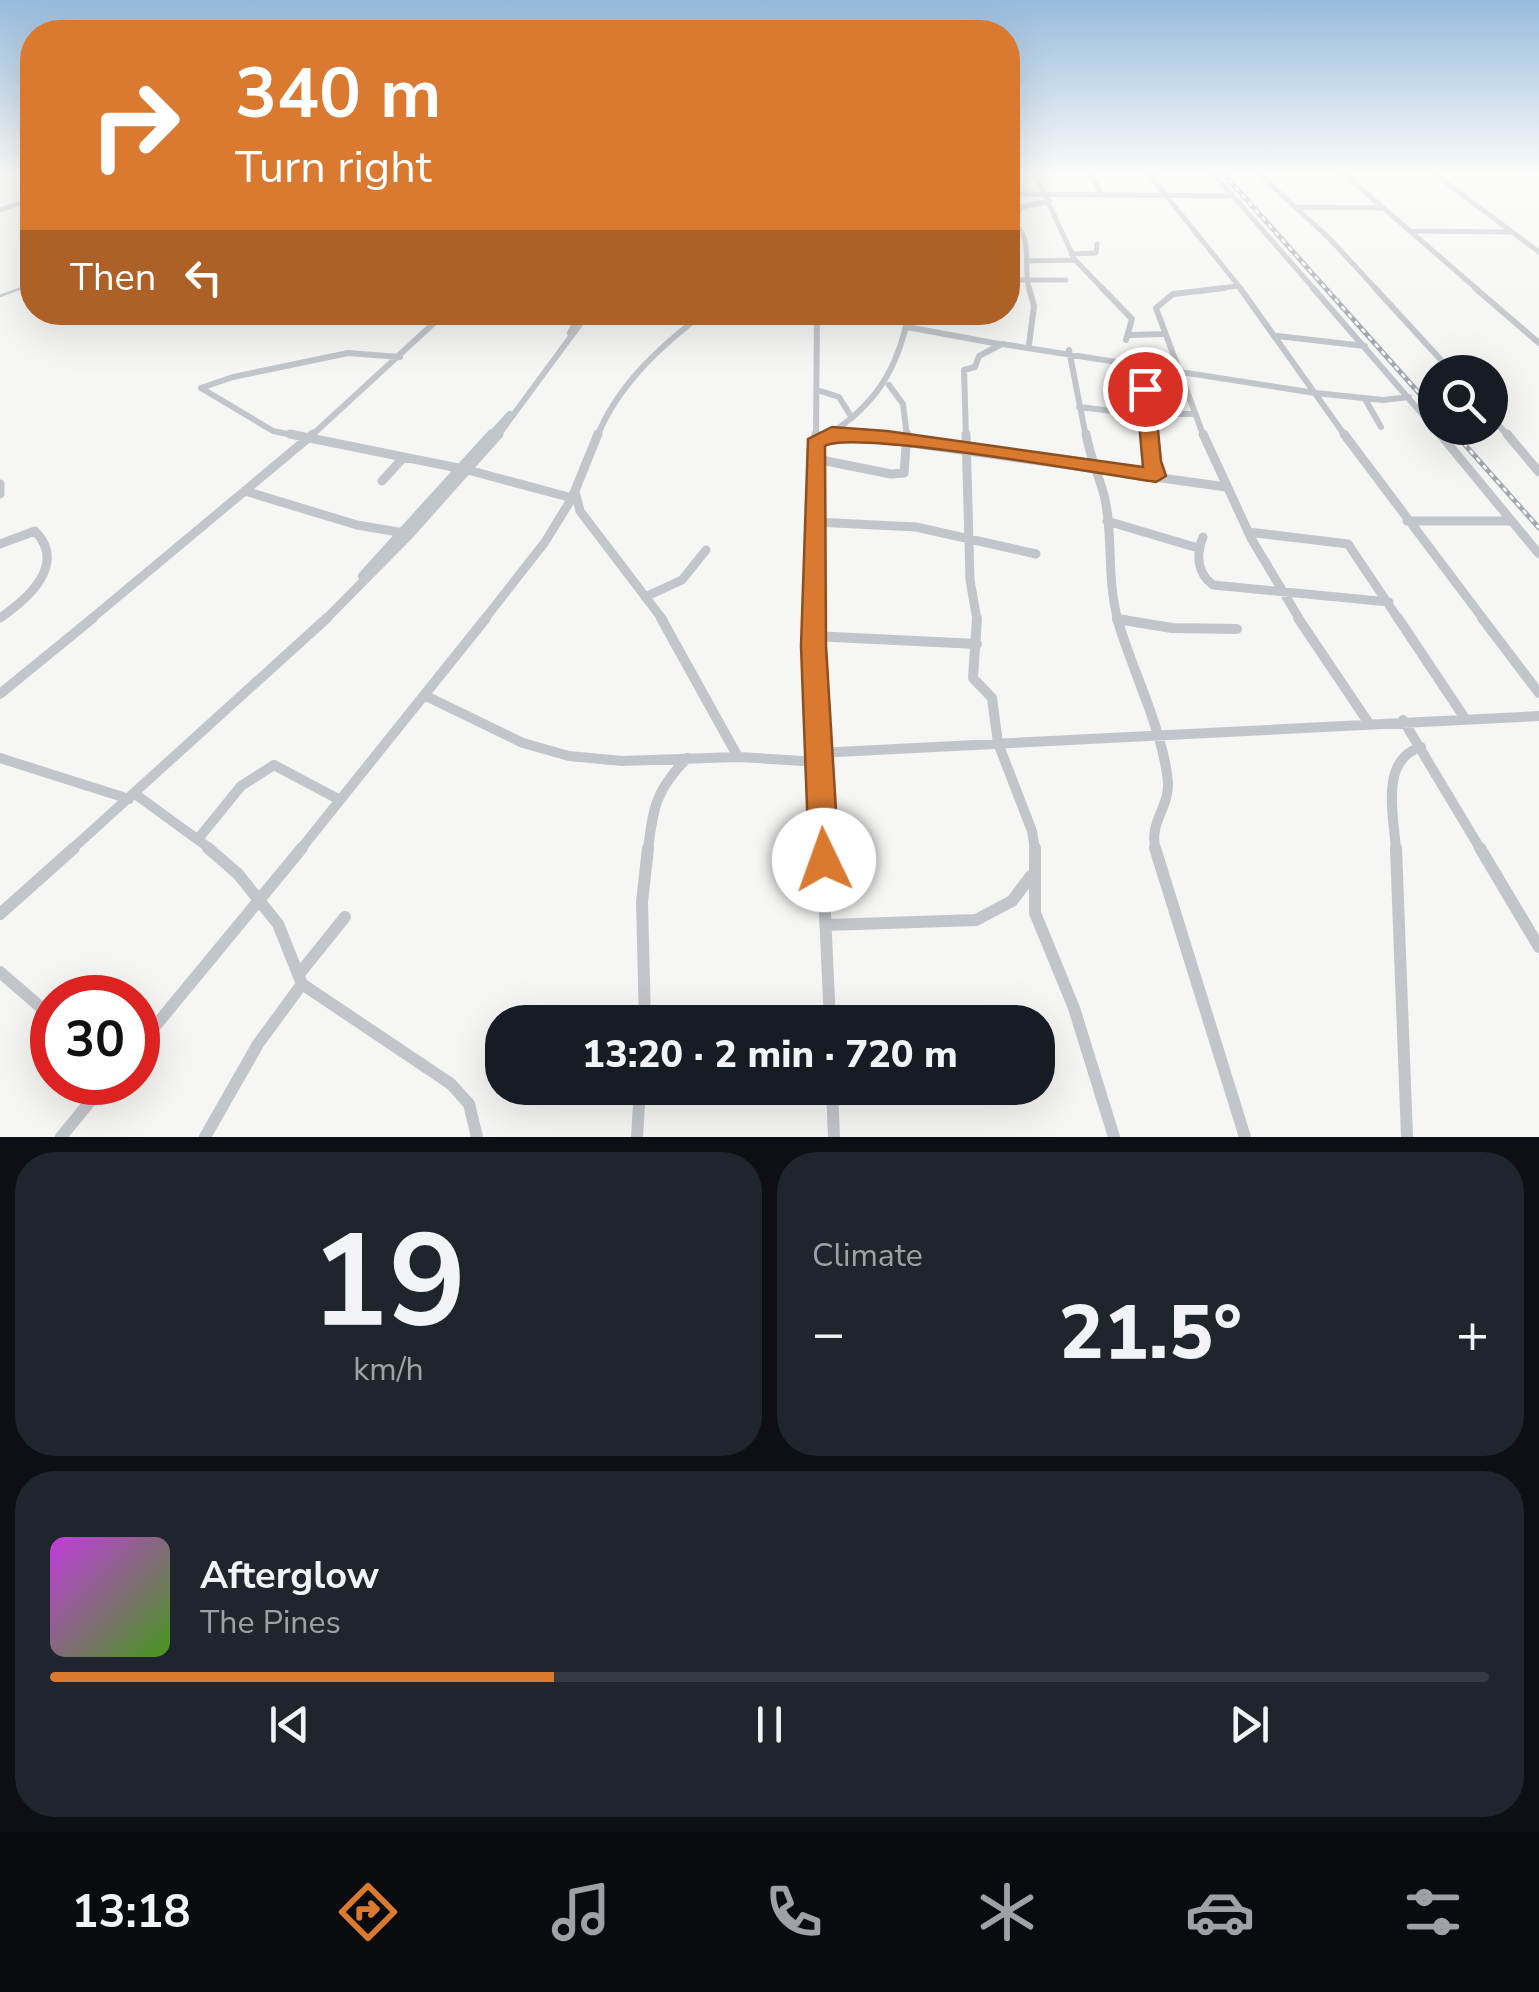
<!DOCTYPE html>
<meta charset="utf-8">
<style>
body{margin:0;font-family:"Nunito Sans",sans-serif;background:#20242c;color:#f1f3f6;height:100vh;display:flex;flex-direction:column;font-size:38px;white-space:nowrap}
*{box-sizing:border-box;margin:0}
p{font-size:32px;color:#9ea1a6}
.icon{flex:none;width:55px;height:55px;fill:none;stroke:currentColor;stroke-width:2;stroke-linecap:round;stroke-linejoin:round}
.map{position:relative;height:1137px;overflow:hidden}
.details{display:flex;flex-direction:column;gap:15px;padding:15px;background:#0d0f14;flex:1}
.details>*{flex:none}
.top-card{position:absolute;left:20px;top:20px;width:1000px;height:305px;border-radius:40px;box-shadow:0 10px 40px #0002;background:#da7a30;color:#fff;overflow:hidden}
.buttons{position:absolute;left:1418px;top:355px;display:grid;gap:20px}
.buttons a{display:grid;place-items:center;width:90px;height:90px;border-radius:50%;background:#171b24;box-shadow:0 10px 40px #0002;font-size:50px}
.speed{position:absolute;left:30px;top:975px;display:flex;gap:20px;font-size:50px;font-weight:700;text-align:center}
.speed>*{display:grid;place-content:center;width:130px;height:130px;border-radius:50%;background:#171b24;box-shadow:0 10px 40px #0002;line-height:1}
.speed .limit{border:15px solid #d22;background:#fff;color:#111}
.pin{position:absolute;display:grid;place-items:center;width:85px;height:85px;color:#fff;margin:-42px;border:5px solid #fff;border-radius:50%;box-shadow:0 2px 10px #0007}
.me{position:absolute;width:110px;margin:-55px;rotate:357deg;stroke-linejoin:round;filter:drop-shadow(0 0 8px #0008)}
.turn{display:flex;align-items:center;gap:35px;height:210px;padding:0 50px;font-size:45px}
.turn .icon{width:130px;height:130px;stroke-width:2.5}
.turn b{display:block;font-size:70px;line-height:85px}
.then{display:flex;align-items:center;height:95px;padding:0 50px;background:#0003;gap:20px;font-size:38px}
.big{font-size:75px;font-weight:800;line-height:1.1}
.details .widget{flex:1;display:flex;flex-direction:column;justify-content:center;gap:15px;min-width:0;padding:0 35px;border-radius:40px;background:#20242c}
.details .dial{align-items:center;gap:0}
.dial b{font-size:130px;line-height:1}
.song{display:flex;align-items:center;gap:30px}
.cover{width:120px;height:120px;border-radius:15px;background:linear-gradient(135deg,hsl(290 70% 55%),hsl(100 70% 35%))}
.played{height:10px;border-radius:5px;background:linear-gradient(90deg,#da7a30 35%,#363941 35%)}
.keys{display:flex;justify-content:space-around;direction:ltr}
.heat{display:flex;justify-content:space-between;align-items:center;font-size:55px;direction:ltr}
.details .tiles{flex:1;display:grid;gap:15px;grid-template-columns:1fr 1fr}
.widget:last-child{grid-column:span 2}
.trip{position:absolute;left:485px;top:1005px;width:570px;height:100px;border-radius:40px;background:#171b24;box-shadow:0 10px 40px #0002;font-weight:800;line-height:100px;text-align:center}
.menu{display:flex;height:160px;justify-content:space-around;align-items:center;background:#090b0e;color:#9ea1a6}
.menu .icon{width:70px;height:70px}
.menu .on{color:#da7a30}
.menu b{font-size:45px;color:#f1f3f6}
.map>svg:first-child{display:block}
</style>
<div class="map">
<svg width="1539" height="1137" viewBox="0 0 1539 1137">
<rect width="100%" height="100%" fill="#f6f7f4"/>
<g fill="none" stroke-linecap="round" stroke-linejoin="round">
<path stroke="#bec5cb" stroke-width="2.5" d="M0,296L32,284"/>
<path stroke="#bec5cb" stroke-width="8" d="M571,333L583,312
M490,437L510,415"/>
<path stroke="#bec5cb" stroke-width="10" d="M363,576L492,434"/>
<path stroke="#c2c5c9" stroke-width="5" d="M1034,172L1075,260L1104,290
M1090,172L1102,195
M1147,172L1242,290
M1212,172L1315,290
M1257,172L1330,239L1377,290
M1342,172L1478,290
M1432,172L1539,252
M1008,194L1233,196
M1297,207L1384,208
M0,210L32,199
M1008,219C1036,236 1022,263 1029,290
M1008,222L1016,218L1021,207L1050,201
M1409,231L1512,232
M1071,254L1096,253L1097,244
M1028,261L1075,260
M1008,280H1066
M1205,290L1238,286"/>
<path stroke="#c2c5c9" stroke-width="6" d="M1029,288L1034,306L1029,345
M1102,288L1132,319L1126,340
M1240,288L1346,437
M1313,288L1442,437
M1375,288L1452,372
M1475,288L1539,343
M907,327L999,344
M1130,335L1163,334
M1277,336L1365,346
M1069,350L1086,437
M889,385L903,404L907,437
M1132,386L1186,394
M201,388L273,431L302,437
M201,388L233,377L348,353L400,357
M1145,389L1149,437
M817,390L839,397L852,418
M1365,399L1381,427
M1079,407L1137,414H1194
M1490,415L1509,437
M832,433L873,437
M310,437L446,312
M497,437L589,312
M597,437C618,384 661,346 705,312
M816,437L817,312
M825,437C875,406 898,370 909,312
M966,437L964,370L975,367L979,356L1002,344L1315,393L1383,400L1409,397
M1204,437L1156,308L1173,294L1225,288"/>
<path stroke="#c2c5c9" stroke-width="9" d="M290,434L468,470L572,498
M846,434L1226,487
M966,434L970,580L977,620
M1086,434C1090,456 1098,474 1104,495C1114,535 1106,579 1118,620
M1149,434L1156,476
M1203,434L1252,540L1300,620
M1344,434L1484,620
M1440,434L1539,554
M1507,434L1539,472
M815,443L829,434
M816,459L891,474L904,473L907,434
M382,481L404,457
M0,484V494
M575,491L580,511L663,620
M248,492L357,525L410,534
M1107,521L1198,548
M1407,521H1511
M815,522L916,527L1036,554
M1248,532L1348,544L1399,620
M1203,537C1196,555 1197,573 1213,585L1389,602
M0,544L35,531C67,564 29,598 0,618
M645,597L682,580L706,550
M1117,619L1126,620
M90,620L313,434
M325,620L410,534L499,434
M484,620L545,542L572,498L598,434
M813,620L816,434"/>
<path stroke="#c2c5c9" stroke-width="10" d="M661,618L738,757
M813,618L822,850
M977,618L973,678L992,698L998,743L1032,831L1035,850
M1117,618C1131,668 1164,732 1168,783C1169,808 1148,824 1156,850
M1298,618L1368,722
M1398,618L1464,717
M1482,618L1539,693
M1117,619L1172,628L1237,629
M813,636L977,644
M0,694L93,618
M426,696L523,743L569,756L622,761L738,757L819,762
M1403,720L1481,850
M818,753L1539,716
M0,758L129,799
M135,794L212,850
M198,839L241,786L274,765L340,800
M71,850L327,618
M300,850L486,618
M648,850C653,807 656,790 687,758
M1396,850C1394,816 1379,760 1421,747"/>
<path stroke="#c2c5c9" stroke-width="12" d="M208,848L238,874L278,924L302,984L451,1084L469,1104L477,1137
M822,848L830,1022
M1035,848V913L1074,1008L1114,1137
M1155,848L1245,1137
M1396,848L1407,1137
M1480,848L1539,947
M0,914L74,848
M827,925L976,920L1012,901L1031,876
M0,972L52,1017
M300,973L345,917
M645,1022L642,902L648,848
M138,1047L302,848
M832,1088L834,1137
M61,1137L106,1082
M205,1137L258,1044L302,984
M637,1137L640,1088"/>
<defs>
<path id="rail" d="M1222,172L1435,411
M1450,428L1539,528"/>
</defs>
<use href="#rail" stroke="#a3a7ae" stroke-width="5"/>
<use href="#rail" stroke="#fff" stroke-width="2.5" stroke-dasharray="5" stroke-linecap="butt"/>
</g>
<linearGradient id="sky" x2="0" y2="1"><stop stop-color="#97bbdc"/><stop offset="0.52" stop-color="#fbfbfa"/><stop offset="1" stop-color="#fbfbfa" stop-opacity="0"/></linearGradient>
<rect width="1539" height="331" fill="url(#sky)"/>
<path fill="#da7a30" stroke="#8e4f1f" stroke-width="2.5" d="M1145,384L1154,389L1161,461L1166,476L1156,482C1107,475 852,429 825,446L826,646L839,860L835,870L824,875L813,870L809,860L801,646L808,439L832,427L887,431L1143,467L1136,389Z"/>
</svg>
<div class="buttons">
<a><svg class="icon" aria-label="search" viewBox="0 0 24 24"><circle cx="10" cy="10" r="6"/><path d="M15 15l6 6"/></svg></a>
</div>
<div class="speed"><div class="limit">30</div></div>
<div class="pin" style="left:1145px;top:389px;background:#d93025"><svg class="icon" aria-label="arrive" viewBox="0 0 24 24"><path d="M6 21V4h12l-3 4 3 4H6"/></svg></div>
<svg class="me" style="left:824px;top:860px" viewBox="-20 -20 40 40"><circle r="19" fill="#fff"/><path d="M0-13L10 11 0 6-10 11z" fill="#da7a30"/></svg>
<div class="trip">13:20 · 2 min · 720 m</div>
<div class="top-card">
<div class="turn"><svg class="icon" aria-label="right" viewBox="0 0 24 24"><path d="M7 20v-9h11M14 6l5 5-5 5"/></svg><div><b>340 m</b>Turn right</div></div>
<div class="then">Then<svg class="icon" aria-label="left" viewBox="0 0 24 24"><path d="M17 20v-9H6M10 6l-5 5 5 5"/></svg></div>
</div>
</div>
<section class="details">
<div class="tiles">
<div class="widget dial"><b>19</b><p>km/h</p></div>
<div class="widget"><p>Climate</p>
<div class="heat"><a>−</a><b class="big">21.5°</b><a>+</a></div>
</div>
<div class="widget">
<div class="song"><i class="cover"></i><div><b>Afterglow</b><p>The Pines</p></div></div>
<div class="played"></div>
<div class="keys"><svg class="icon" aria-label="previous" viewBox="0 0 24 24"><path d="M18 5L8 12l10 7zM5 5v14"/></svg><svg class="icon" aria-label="pause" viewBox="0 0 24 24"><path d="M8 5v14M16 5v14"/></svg><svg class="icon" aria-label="next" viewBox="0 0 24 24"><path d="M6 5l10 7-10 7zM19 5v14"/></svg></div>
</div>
</div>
</section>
<nav class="menu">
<b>13:18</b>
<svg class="icon on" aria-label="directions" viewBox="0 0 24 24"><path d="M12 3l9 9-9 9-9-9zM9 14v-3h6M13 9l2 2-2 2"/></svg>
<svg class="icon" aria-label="music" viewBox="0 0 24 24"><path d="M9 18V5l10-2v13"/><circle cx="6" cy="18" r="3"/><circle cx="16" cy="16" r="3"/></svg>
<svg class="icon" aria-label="phone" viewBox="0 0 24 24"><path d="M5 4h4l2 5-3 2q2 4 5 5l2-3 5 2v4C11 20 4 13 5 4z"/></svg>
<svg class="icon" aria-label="climate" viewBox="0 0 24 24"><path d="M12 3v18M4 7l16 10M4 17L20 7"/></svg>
<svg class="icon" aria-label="car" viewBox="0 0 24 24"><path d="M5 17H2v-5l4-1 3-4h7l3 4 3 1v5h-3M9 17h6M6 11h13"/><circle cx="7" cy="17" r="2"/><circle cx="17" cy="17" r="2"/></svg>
<svg class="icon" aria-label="filters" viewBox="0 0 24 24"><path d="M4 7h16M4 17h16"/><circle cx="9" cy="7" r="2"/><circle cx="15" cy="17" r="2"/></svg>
</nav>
